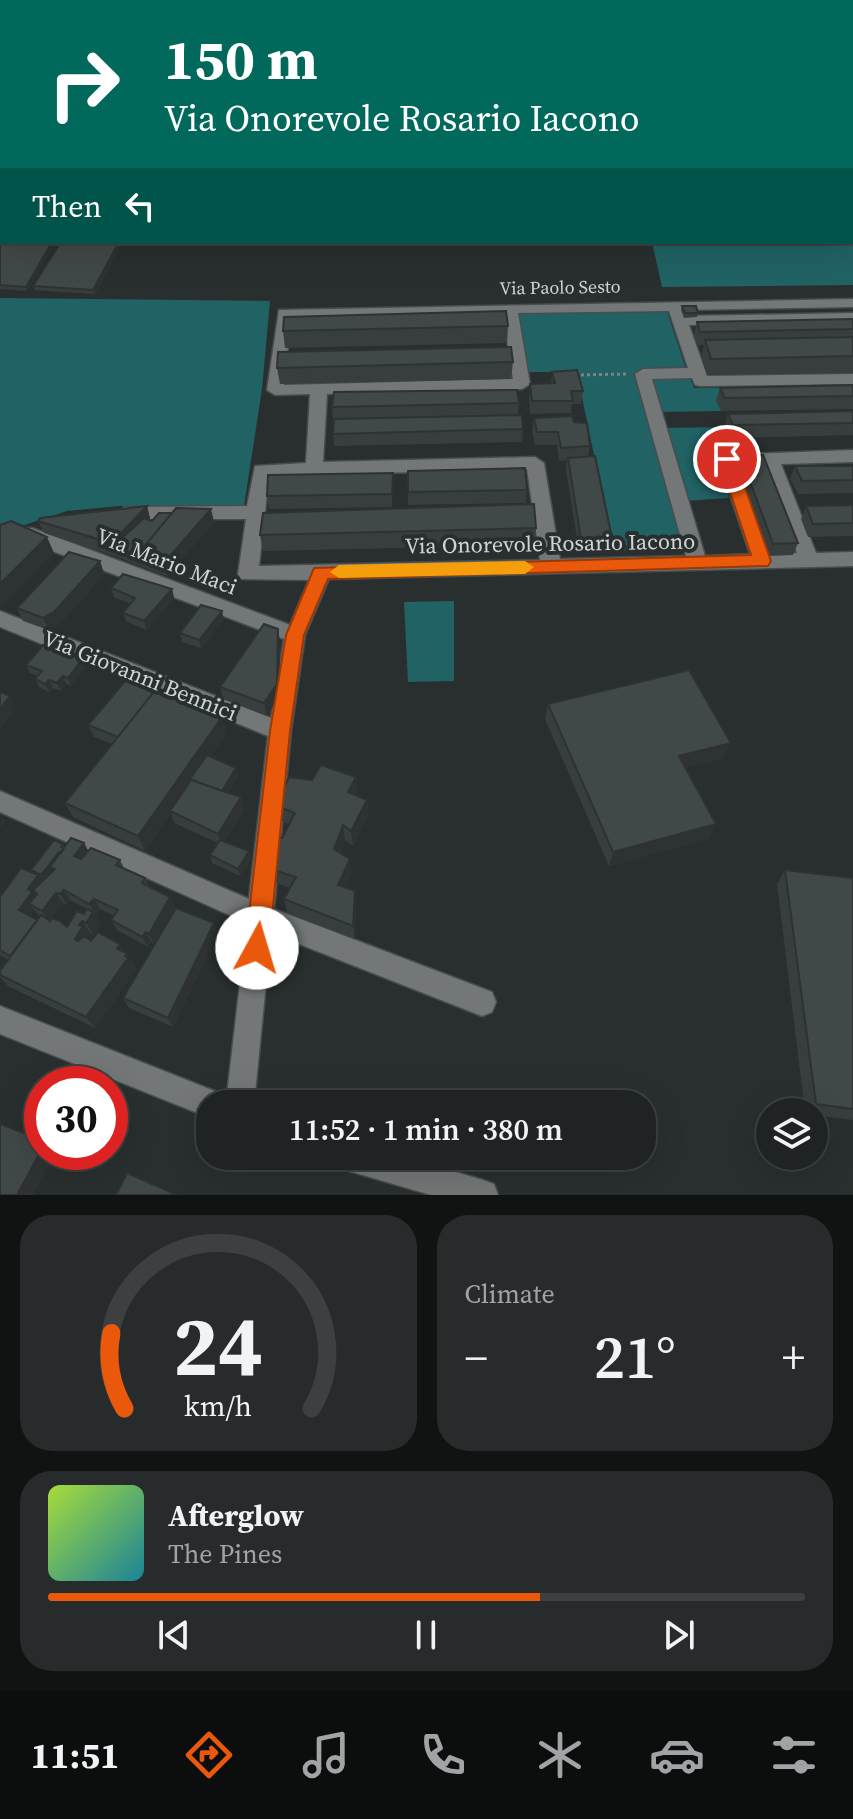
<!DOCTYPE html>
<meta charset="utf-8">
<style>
body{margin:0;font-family:"Source Serif 4",serif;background:#272b2b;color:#f1f3f6;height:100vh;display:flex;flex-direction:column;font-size:30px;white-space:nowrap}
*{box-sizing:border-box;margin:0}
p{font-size:26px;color:#a1a4a6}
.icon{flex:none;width:44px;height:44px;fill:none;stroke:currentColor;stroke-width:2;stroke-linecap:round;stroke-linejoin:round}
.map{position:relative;height:1195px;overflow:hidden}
.side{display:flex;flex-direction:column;gap:20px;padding:20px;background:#111313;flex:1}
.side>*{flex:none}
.top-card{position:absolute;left:0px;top:0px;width:854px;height:244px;box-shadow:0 8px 32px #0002,0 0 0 2px #3c4041;background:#00695c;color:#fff;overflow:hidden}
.fabs{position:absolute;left:756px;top:1098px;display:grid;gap:16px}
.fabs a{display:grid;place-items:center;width:72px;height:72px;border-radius:50%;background:#1f2323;box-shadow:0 8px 32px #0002,0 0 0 2px #3c4041;font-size:40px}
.speed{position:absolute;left:24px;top:1066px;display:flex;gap:16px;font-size:40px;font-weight:700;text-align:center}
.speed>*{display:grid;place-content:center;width:104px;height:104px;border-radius:50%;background:#1f2323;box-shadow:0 8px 32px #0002,0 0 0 2px #3c4041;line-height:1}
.speed .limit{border:12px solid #d22;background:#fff;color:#111}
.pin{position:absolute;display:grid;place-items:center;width:68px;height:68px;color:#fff;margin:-34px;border:4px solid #fff;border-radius:50%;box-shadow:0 2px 8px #0007}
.me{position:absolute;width:88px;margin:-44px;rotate:6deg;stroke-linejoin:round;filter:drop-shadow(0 0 6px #0008)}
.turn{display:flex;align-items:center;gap:28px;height:168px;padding:0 32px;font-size:36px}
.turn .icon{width:104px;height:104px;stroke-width:2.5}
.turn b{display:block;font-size:56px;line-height:68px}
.then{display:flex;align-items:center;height:76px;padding:0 32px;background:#0003;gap:16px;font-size:30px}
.big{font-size:60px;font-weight:600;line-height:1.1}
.side .card{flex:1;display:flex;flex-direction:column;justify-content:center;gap:12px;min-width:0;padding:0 28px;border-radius:32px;background:#272b2b}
.side .dial{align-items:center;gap:0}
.dial svg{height:208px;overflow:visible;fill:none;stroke:#3c4041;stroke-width:7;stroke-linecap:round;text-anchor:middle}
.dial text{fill:#f1f3f6;stroke:none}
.song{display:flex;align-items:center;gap:24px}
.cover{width:96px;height:96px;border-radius:12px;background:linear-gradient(135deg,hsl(80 70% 55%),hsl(190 70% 35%))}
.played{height:8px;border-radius:4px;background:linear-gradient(90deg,#ea580c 65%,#3c4041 65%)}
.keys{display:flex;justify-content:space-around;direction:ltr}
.heat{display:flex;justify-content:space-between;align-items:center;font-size:44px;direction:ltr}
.side .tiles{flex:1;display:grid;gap:20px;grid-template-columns:1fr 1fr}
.card:last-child{grid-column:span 2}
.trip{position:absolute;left:196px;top:1090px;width:460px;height:80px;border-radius:32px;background:#1f2323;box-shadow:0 8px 32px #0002,0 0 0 2px #3c4041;font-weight:600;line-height:80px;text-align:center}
.tabs{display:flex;height:128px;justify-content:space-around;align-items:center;background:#0c0e0e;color:#a1a4a6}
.tabs .icon{width:56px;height:56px}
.tabs .on{color:#ea580c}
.tabs b{font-size:36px;color:#f1f3f6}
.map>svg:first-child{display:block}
</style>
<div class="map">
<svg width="853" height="1195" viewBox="0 0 853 1195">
<rect width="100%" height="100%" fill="#292f2f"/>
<path fill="#216264" d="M0,0H330L347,2H2V117Z
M853,139V285L662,287L652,242H852Z
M0,298L270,301L262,389L244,506H119L67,511L0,533Z
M667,311L686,369L641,372L688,550L614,551L578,378L571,372H528L517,313Z
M688,374L694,388L853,386L721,411L657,412L646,376Z
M724,427L738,453L714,454L729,498L684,501L661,428Z
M454,601V681L408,682L404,602Z"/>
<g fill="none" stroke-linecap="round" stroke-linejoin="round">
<defs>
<path id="minor" d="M852,71H853V77H852Z
M0,115H2V123H0Z
M853,299V307L683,310L686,316L853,313V323L689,325L707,376L853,374V384L701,386L695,385L692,378L652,379L705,556L750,554L718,459L721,455L853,450V462L781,464L816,553L853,552V566L329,579L305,635L291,731L274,909L492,992L496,1002L492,1012L482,1016L271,933L254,1104H210V1118L0,1034V1006L222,1094L226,1103L247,923L0,812V791L249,899L268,736L0,627V611L271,718L284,639L18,538L16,533L18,528H32L290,625L309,580L241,579L238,574L246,519H125L116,513L125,507L247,506L255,466L306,463L310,394L275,395L267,390L279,310ZM669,311L688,368L643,369L635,374L686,556L560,559L544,463L535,457L323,462L327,394L522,389L530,384L518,313ZM503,314L513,379L284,385L291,317ZM763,464L797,553L769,554L738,465ZM527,469L540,560L259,566L269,476Z
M334,1156H400L483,1180L494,1184L498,1195H431L349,1171L339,1166Z"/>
</defs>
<use href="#minor" stroke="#474d4d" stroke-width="3"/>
<path stroke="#7e8383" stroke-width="3" stroke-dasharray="3 3" stroke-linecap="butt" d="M575,375L627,374"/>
<use href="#minor" fill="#747777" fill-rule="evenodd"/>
</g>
<path fill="#383e3e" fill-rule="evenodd" d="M344,0H397L395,2H360Z
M0,229L2,242H56L27,291L0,289Z
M122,242L95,294L35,290L33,286Z
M682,306L698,313L697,317L684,318L681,310Z
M853,319V373L707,375L701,356L704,345H697L694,335L697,322Z
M508,326L507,343L285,348L283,331Z
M513,362L511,379L280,384L277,368Z
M552,372L583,391L581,404H572L571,413L530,414L529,397L530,384L551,383Z
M853,385V409L721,411L716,401L720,388Z
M519,403L518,415L523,429L522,442L334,446L332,407Z
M853,411V435L729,438L724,427L728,414Z
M534,418L574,422L590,446L588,457L612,538L610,551H579L566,470L567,460L559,461L557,445H535L532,431Z
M740,454L798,543L793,555L768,556L736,467Z
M795,466H853V493L798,494L790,479Z
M408,471L527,490L526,503L408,505Z
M393,473L392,507L269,509L267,496Z
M853,505V536L808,537L801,519L806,506Z
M147,506L150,519V520L152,521L214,522L167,576L115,556L44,533L38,521Z
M536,528L534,545L263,551L260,535Z
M100,561L104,574L60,624L49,630L23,621L17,608Z
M111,588L172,589L174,598L146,630L126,621L123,613L131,604L114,597Z
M224,620L201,648L182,642L180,633Z
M278,629L280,642L279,696L267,716L223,699L220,687Z
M26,665L86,667L71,686L66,684L61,691L53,688L49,692L39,687L35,679L38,676L30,673Z
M548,704L724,758L686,768L709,839L609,866L545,719Z
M88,725L227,733L210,757L239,776L228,793L241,797L244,809L224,842L251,859L240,876L212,863L210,855L218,843L174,823L171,813L145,851L73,817L65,803L112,744L94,737Z
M356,777L358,792L356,795L367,800L368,815L353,846L345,840L340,853L352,873L345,888L356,905L355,939L287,913L284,899L290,888L271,881L267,868L289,824L278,820L275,805L312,780Z
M84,843L88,851L120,860L124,868L145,878L149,887L170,897L175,907L154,944L151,942L148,947L117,930L111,920L114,916L100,909L96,914L94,913L101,925L94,936L91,934L89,936L91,939L90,941L125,952L134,965L136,970L95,1028L8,986L0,977V971L8,960L0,955V897L32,872L31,870L63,844L65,847ZM52,868L53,871L42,881L39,876L44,879ZM70,900L87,909L84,914L67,927L49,920L63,903L67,905ZM34,910L40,916L37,920L30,916Z
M785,870L853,878V1120L814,1115V1112H805L777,884Z
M218,934L173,1027L129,1008L123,998Z"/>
<path fill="#2e3232" d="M52,242H56L27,291L26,287Z
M119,242H122L95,294L93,290Z
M147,506L150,519L121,550L112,547L111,543Z
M211,509L214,522L167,576L163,564Z
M47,537L54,553L0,608V584Z
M100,561L104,574L60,624L49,630L43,618Z
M172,589L174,598L146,630L144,621Z
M222,611L224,620L201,648L199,640Z
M278,629L280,642L279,696L267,716L264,703Z
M82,659L86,667L71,686L68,678Z
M63,676L66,684L61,691L57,683Z
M49,680L53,688L49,692L45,684Z
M10,696L17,708L0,729V709Z
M222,717L227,733L145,851L138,836Z
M731,743L724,758L674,771L679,756Z
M236,768L239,776L223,800L221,792Z
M356,777L358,792L350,807L348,792Z
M241,797L244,809L222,845L218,834Z
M367,800L368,815L353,846L351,831Z
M3,817L6,821L0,828V821Z
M716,824L709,839L609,866L613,852Z
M343,825L345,840L337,863L334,849Z
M84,843L90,854L80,867L74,856Z
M249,851L251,859L240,876L238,869Z
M59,852L61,856L44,879L41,875Z
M350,859L352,873L340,899L338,885Z
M38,875L45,886L33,890L38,896L29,904L34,910L26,920L19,910L28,889Z
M64,890L70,900L67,905L60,894Z
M355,891L356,905L355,939L353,926Z
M56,893L63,903L49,921L42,911Z
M170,897L175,907L154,944L149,934Z
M94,899L100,909L96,914L89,904Z
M93,912L101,925L94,936L86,923Z
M82,921L91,934L89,936L91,939L84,952L75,939L79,925Z
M214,923L218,934L173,1027L168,1018Z
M146,932L151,942L148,947L142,937Z
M120,944L126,954L127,953L136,970L95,1028L86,1017Z
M42,1149V1152H56L33,1195H17Z"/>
<path fill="#414848" stroke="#2e3232" stroke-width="2" d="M68,0H183L182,2H66Z
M371,0H393L391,2Z
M400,0H480L478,2H398Z
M1,63H2V109H0V64Z
M2,226V242H52L26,287L0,285V229Z
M61,242H119L93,290L33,286Z
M682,306H696L698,313H685Z
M506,311L508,326L283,331L284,317Z
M853,319V329L700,332L697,322Z
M853,337V356L711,359L705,340Z
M511,347L513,362L277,368L278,352Z
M577,370L583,391H571L573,401H532L530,384L555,383L552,372Z
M853,385V396L725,398L720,388Z
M517,390L519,403L332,407L334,392Z
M853,411V423L733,425L728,414Z
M522,415L523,429L333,434L334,419Z
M572,416L574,422L587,423L590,446L561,448L558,432H537L534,418Z
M740,454L763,455L798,543L773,544Z
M595,456L612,538L581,539L568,458Z
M795,466H853V480L802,481Z
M525,468L527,490L408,492V471Z
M393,473L392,494L267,496L268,475Z
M534,504L536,528L260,535L263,513Z
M853,505V523L813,524L806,506Z
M147,506L111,543L38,521L40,518Z
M176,508L211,509L163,564L138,554Z
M159,513H172L138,554L139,558L112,547L144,518L152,521Z
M11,521L47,537L0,584V525Z
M69,552L100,561L54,612L43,618L17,608Z
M123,574L172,589L144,621L123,613L135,598L111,588Z
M201,605L222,611L199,640L180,633Z
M264,624L278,629L277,684L264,703L220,687Z
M43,645L82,659L68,678L63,676L57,683L49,680L45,684L35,679L42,671L26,665Z
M689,670L731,743L679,756L716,824L613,852L548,704Z
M127,679L155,690L118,737L88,725Z
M157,688L222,717L138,836L65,803Z
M0,692L10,696L0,709Z
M207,755L236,768L222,791L190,779Z
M321,765L356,777L348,792L367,800L351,831L343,825L334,849L350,859L338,885L355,891L353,926L284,899L296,877L267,868L271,844L276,837L282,838L295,813L275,805L289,777L312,780Z
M191,780L241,797L218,834L170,811Z
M71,838L84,843L74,856L81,859L91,848L120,860L116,865L145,878L142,883L170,897L149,934L146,932L142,937L111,920L118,910L94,899L89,904L64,890L60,894L56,893L42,911L29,904L37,894L33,890L55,869L50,867Z
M54,840L63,844L61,847L64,848L61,853L59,852L41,875L31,870Z
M220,840L249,851L238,869L210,855Z
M21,868L38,875L28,889L32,892L19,910L37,920L10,956L0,950V897Z
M785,870L853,878V1109L816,1104Z
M176,908L214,923L168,1018L123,998Z
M87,909L93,912L86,923L82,921L79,925L83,926L75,939L78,941L84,936L91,941L98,932L120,944L117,949L127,953L125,956L128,958L86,1017L0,975V971L41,915L50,921L52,918L60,921L67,927L77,911L84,914Z
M0,1124L42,1140V1149L17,1195H0Z
M127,1173L177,1195H116Z"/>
<path fill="#ea580c" stroke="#983908" stroke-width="2" d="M727,453L735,459L771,561L768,566L328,579L304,635L290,731L269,948L266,956L257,960L249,956L245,948L270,731L286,635L314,568L751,555L719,459Z"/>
<path fill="#f59e0b" d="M525,561L534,567L525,574L339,578L330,572L339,565Z"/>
<g text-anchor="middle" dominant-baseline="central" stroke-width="8" stroke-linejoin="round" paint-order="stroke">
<g font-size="18" fill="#d0d4d4" stroke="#292f2f">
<text transform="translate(560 287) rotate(-1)">Via Paolo Sesto</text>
</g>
<g font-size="22" fill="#d0d4d4" stroke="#292f2f">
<text transform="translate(550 543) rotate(-1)">Via Onorevole Rosario Iacono</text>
<text transform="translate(167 561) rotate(21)">Via Mario Maci</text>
<text transform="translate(140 675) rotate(22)">Via Giovanni Bennici</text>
</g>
</g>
</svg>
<div class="fabs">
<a><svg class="icon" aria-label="layers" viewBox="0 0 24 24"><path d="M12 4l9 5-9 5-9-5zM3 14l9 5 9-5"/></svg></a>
</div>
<div class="speed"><div class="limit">30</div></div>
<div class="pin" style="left:727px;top:459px;background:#d93025"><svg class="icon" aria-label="arrive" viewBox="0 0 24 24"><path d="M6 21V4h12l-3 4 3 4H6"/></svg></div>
<svg class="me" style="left:257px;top:948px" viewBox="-20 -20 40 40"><circle r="19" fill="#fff"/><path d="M0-13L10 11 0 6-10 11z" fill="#ea580c"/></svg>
<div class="trip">11:52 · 1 min · 380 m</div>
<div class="top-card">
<div class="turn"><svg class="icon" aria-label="right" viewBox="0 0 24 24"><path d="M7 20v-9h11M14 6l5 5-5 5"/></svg><div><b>150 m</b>Via Onorevole Rosario Iacono</div></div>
<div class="then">Then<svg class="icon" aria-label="left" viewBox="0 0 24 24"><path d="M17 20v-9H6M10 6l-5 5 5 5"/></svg></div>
</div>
</div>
<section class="side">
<div class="tiles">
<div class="card dial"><svg viewBox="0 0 100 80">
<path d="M14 69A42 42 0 1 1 86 69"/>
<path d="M14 69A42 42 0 0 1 9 40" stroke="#ea580c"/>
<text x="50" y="56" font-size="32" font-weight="700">24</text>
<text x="50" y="72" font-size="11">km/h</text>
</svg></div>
<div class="card"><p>Climate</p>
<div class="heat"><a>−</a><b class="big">21°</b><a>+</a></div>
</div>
<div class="card">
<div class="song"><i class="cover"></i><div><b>Afterglow</b><p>The Pines</p></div></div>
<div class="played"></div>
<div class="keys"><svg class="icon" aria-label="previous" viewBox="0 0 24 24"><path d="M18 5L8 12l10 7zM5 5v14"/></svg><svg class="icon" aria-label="pause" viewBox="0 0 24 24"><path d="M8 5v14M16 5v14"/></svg><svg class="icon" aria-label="next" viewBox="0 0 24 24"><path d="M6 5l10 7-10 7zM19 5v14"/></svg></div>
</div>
</div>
</section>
<nav class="tabs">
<b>11:51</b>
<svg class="icon on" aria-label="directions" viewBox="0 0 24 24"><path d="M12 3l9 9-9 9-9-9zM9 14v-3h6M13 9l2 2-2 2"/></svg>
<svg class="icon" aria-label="music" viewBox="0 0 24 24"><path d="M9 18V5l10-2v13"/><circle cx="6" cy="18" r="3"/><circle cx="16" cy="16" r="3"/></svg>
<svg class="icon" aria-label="phone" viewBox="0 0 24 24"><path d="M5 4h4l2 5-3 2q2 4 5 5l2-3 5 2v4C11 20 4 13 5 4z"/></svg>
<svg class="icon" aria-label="climate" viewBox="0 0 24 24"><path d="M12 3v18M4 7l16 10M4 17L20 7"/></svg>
<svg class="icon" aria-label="car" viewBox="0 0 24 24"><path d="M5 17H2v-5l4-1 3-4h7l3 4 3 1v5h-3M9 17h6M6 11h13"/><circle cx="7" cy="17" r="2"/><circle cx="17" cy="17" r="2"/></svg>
<svg class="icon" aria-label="filters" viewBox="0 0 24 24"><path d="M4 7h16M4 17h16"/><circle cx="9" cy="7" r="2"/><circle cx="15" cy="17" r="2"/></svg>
</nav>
